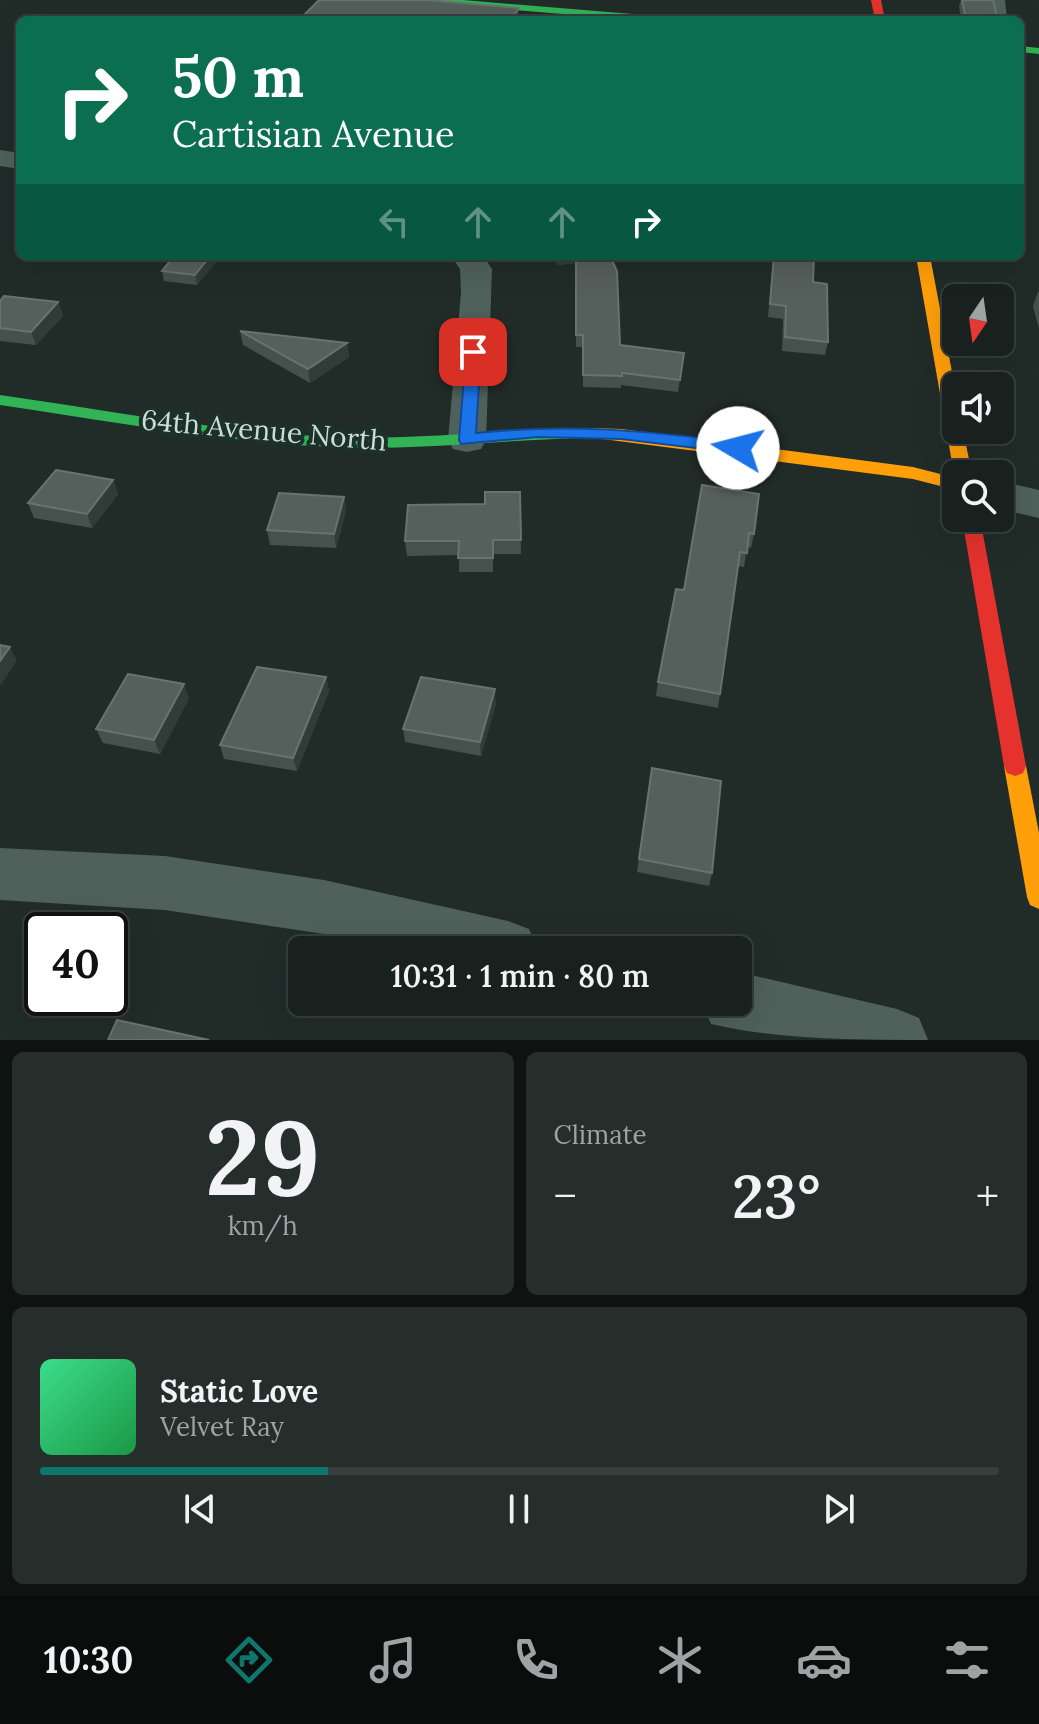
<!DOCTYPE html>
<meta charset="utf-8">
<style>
body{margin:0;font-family:Lora,serif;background:#262e2c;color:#f1f3f6;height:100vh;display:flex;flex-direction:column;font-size:30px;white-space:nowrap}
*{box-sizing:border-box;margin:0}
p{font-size:26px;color:#9fa3a4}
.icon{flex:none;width:44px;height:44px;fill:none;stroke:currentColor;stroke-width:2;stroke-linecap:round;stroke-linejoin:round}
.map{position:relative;height:1040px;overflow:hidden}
.drawer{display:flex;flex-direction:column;gap:12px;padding:12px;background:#0e1211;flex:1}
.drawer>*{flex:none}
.banner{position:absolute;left:16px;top:16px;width:1008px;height:244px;border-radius:12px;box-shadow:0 8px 32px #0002,0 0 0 2px #373e3d;background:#0b6e4f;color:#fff;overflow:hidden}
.needle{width:52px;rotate:193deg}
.controls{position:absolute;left:942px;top:284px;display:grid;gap:16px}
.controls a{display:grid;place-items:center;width:72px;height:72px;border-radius:12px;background:#19211f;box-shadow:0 8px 32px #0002,0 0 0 2px #373e3d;font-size:40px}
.speed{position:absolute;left:24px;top:912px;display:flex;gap:16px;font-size:40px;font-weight:700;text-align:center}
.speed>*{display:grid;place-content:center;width:104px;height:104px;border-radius:50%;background:#19211f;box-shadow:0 8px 32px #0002,0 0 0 2px #373e3d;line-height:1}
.speed .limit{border:4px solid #111;border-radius:12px;background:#fff;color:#111}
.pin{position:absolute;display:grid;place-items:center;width:68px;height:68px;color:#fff;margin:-34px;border-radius:16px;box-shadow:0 4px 12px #0006}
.me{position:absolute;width:88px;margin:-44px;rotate:278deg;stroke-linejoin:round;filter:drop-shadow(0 0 6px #0008)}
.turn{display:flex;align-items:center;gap:28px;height:168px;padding:0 24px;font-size:36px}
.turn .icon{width:104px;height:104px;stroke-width:2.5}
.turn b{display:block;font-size:56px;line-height:68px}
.lanes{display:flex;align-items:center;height:76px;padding:0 24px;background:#0003;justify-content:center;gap:40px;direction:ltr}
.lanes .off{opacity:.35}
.big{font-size:60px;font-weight:600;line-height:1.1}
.drawer .widget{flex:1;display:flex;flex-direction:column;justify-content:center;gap:12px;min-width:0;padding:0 28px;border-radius:12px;background:#262e2c}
.drawer .dial{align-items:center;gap:0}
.dial b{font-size:104px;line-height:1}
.song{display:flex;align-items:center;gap:24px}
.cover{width:96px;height:96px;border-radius:12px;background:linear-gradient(135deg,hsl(150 70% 55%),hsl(140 70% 35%))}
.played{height:8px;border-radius:4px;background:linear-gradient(90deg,#0f766e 30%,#373e3d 30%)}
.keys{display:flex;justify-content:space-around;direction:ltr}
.heat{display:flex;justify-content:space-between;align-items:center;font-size:44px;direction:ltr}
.drawer .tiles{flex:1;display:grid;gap:12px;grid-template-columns:1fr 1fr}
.widget:last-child{grid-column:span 2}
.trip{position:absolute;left:288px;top:936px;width:464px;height:80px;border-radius:12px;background:#19211f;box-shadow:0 8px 32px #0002,0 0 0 2px #373e3d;font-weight:600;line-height:80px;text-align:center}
.tab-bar{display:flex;height:128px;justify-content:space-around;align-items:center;background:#0a0d0c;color:#9fa3a4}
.tab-bar .icon{width:56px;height:56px}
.tab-bar .current{color:#0f766e}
.tab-bar b{font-size:36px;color:#f1f3f6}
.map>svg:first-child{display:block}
</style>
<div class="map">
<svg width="1039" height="1040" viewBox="0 0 1039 1040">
<rect width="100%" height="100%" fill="#212c29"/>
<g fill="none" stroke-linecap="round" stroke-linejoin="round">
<path fill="#50615b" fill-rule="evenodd" d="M993,0H1005L1007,20H999Z"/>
<path fill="#50615b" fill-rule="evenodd" d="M0,150L20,153V169L0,166Z
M451,256H483L492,269L486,440L481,449L467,452L453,449L448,440L461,293L460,269Z
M1000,481L1039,490V518L1000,509Z
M0,848L165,856L324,880L508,921L529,929L538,950H388L324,934L165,910L0,900Z
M738,972L897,1009L919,1018L928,1040C857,1040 778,1040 711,1024L702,1002H738Z"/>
<path fill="#30b455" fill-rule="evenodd" d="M426,0H463L669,17L674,20H636L431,3Z
M1020,46L1039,48V54L1020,52Z
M0,395C111,411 222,432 334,437C412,440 489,431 566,428H593L601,433L593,438C506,439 419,451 332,447C220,442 110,421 0,405Z"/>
<path fill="#ff9f0a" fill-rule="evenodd" d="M916,256H930L956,393V430H963L972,474H956V477L954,474Z
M593,428L621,429L913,467L956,478V490L913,479L587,437L585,433Z
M1015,756L1023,759L1026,766L1039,833V909L1030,905L1027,897L1004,766L1007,759Z"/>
<path fill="#e5322d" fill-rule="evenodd" d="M871,0H881L885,20H875Z
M962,518H980L1026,766L1023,773L1015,776L1007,773L1004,766Z"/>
</g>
<path fill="#46504d" d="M961,0H962L998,20H961L959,7Z
M1020,155L1024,169L1021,180H1020Z
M221,256L197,285L164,281L162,271Z
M554,256H610L620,345L684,353L678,392L621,385V388L583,387V347H576V263L558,265Z
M773,256H814L813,282L828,342L825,355L782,351L783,319L768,317Z
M1038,292H1039V329L1033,306Z
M0,301L58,302L63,316L36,345L0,341Z
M240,331L347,343L349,357L310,383L243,345Z
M113,480L118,494L92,528L34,518L28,503Z
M702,485L754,534L751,548L747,547L744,567L738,566L718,708L656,696L658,682L684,590Z
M520,492L521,554H493V572H459V555L407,556L405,541L485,504Z
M344,497L346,511L336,548L270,545L267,530Z
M326,677L329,691L297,771L224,759L220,745Z
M189,698L160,754L103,743L96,729Z
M496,703L481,756L405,742L403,729Z
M652,768L712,873L709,886L637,872Z"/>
<path fill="#313c39" d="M519,8V17L517,20H511Z
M210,256H221L197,285L195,275Z
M558,256H576V263L558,265Z
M58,302L63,316L36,345L31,332Z
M347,343L349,357L310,383L308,369Z
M113,480L118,494L92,528L87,514Z
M344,497L346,511L336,548L334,534Z
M10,647L17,661L0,686V661Z
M326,677L329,691L297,771L293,758Z
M184,684L189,698L160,754L154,740Z
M495,689L496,703L481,756L480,742Z"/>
<path fill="#555f5c" stroke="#68736f" stroke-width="2" d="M319,0H428L519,8L511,20H299Z
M962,0H993L998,20H966Z
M1020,155L1024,169H1020Z
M174,256H210L195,275L162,271Z
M576,256H610L617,271L620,345L684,353L680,380L622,373V376L583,375V335H576Z
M774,256H814L813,282L827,284L828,342L785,337L786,306L770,304Z
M4,296L58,302L31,332L0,328V301Z
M240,331L347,343L308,369Z
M56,470L113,480L87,514L28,503Z
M702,485L759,494L754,534L749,533L747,553L740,552L720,694L658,682L676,589L684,590Z
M485,492H520L521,540H493V558H458L459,541H405L408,505L485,504Z
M279,493L344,497L334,534L267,530Z
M0,645L10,647L0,661Z
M257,667L326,677L293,758L220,745Z
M128,674L184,684L154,740L96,729Z
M421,677L495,689L480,742L403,729Z
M652,768L721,781L712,873L639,859Z
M117,1020L209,1040H108Z"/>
<path fill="#1a73e8" stroke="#114b97" stroke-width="2" d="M473,347L481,352L476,433C570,423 645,431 738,442L746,448L738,453L621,439L538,437L461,444L459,440L466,352Z"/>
<g text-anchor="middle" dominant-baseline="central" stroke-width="8" stroke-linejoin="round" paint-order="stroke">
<g font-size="28" fill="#cedbd6" stroke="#1c312a">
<text transform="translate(264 430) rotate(5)">64th Avenue North</text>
</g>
</g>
</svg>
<div class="controls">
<a><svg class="needle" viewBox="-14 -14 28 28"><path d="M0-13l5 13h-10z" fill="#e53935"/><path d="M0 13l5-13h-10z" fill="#9fa3a4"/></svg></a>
<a><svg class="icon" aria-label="sound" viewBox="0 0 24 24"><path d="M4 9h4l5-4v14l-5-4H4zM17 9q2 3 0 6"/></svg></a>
<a><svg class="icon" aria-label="search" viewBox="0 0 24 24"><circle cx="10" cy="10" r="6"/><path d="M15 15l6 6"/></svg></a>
</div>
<div class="speed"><div class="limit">40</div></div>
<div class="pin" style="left:473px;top:352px;background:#d93025"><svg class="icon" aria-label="arrive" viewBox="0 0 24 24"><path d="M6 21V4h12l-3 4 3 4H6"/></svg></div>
<svg class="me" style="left:738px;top:448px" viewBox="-20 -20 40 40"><circle r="19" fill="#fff"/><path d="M0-13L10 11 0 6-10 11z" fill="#1a73e8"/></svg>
<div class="trip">10:31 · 1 min · 80 m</div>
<div class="banner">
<div class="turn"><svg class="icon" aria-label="right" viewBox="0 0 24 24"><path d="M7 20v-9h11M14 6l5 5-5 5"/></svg><div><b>50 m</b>Cartisian Avenue</div></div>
<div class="lanes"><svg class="icon off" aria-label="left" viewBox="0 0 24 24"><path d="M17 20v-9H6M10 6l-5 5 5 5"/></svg><svg class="icon off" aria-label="ahead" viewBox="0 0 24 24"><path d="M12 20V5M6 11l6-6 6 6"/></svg><svg class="icon off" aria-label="ahead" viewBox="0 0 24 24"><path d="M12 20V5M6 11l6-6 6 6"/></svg><svg class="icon" aria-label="right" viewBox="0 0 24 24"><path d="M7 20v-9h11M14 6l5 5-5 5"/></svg></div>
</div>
</div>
<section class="drawer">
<div class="tiles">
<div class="widget dial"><b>29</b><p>km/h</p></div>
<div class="widget"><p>Climate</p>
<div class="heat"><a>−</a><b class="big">23°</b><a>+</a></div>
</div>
<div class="widget">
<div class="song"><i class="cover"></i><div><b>Static Love</b><p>Velvet Ray</p></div></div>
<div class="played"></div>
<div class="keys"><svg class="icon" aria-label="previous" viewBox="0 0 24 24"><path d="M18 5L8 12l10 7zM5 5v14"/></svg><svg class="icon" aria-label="pause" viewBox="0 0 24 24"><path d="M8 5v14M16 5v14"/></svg><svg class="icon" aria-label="next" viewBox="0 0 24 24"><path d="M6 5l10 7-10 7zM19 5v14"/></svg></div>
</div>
</div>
</section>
<nav class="tab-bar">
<b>10:30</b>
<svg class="icon current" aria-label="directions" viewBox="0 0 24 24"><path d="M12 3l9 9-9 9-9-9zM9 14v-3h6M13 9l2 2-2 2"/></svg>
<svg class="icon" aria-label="music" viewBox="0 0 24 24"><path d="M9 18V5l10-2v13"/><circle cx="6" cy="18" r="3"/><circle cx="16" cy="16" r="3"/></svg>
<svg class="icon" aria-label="phone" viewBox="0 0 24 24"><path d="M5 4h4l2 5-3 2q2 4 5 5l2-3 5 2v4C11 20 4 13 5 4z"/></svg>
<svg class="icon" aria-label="climate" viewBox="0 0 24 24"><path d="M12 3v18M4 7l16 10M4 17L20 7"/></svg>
<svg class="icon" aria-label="car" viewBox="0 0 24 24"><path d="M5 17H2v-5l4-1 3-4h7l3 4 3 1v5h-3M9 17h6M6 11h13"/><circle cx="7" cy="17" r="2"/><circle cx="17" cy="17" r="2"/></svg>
<svg class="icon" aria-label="filters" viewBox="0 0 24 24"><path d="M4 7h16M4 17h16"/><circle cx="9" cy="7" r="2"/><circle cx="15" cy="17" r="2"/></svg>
</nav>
